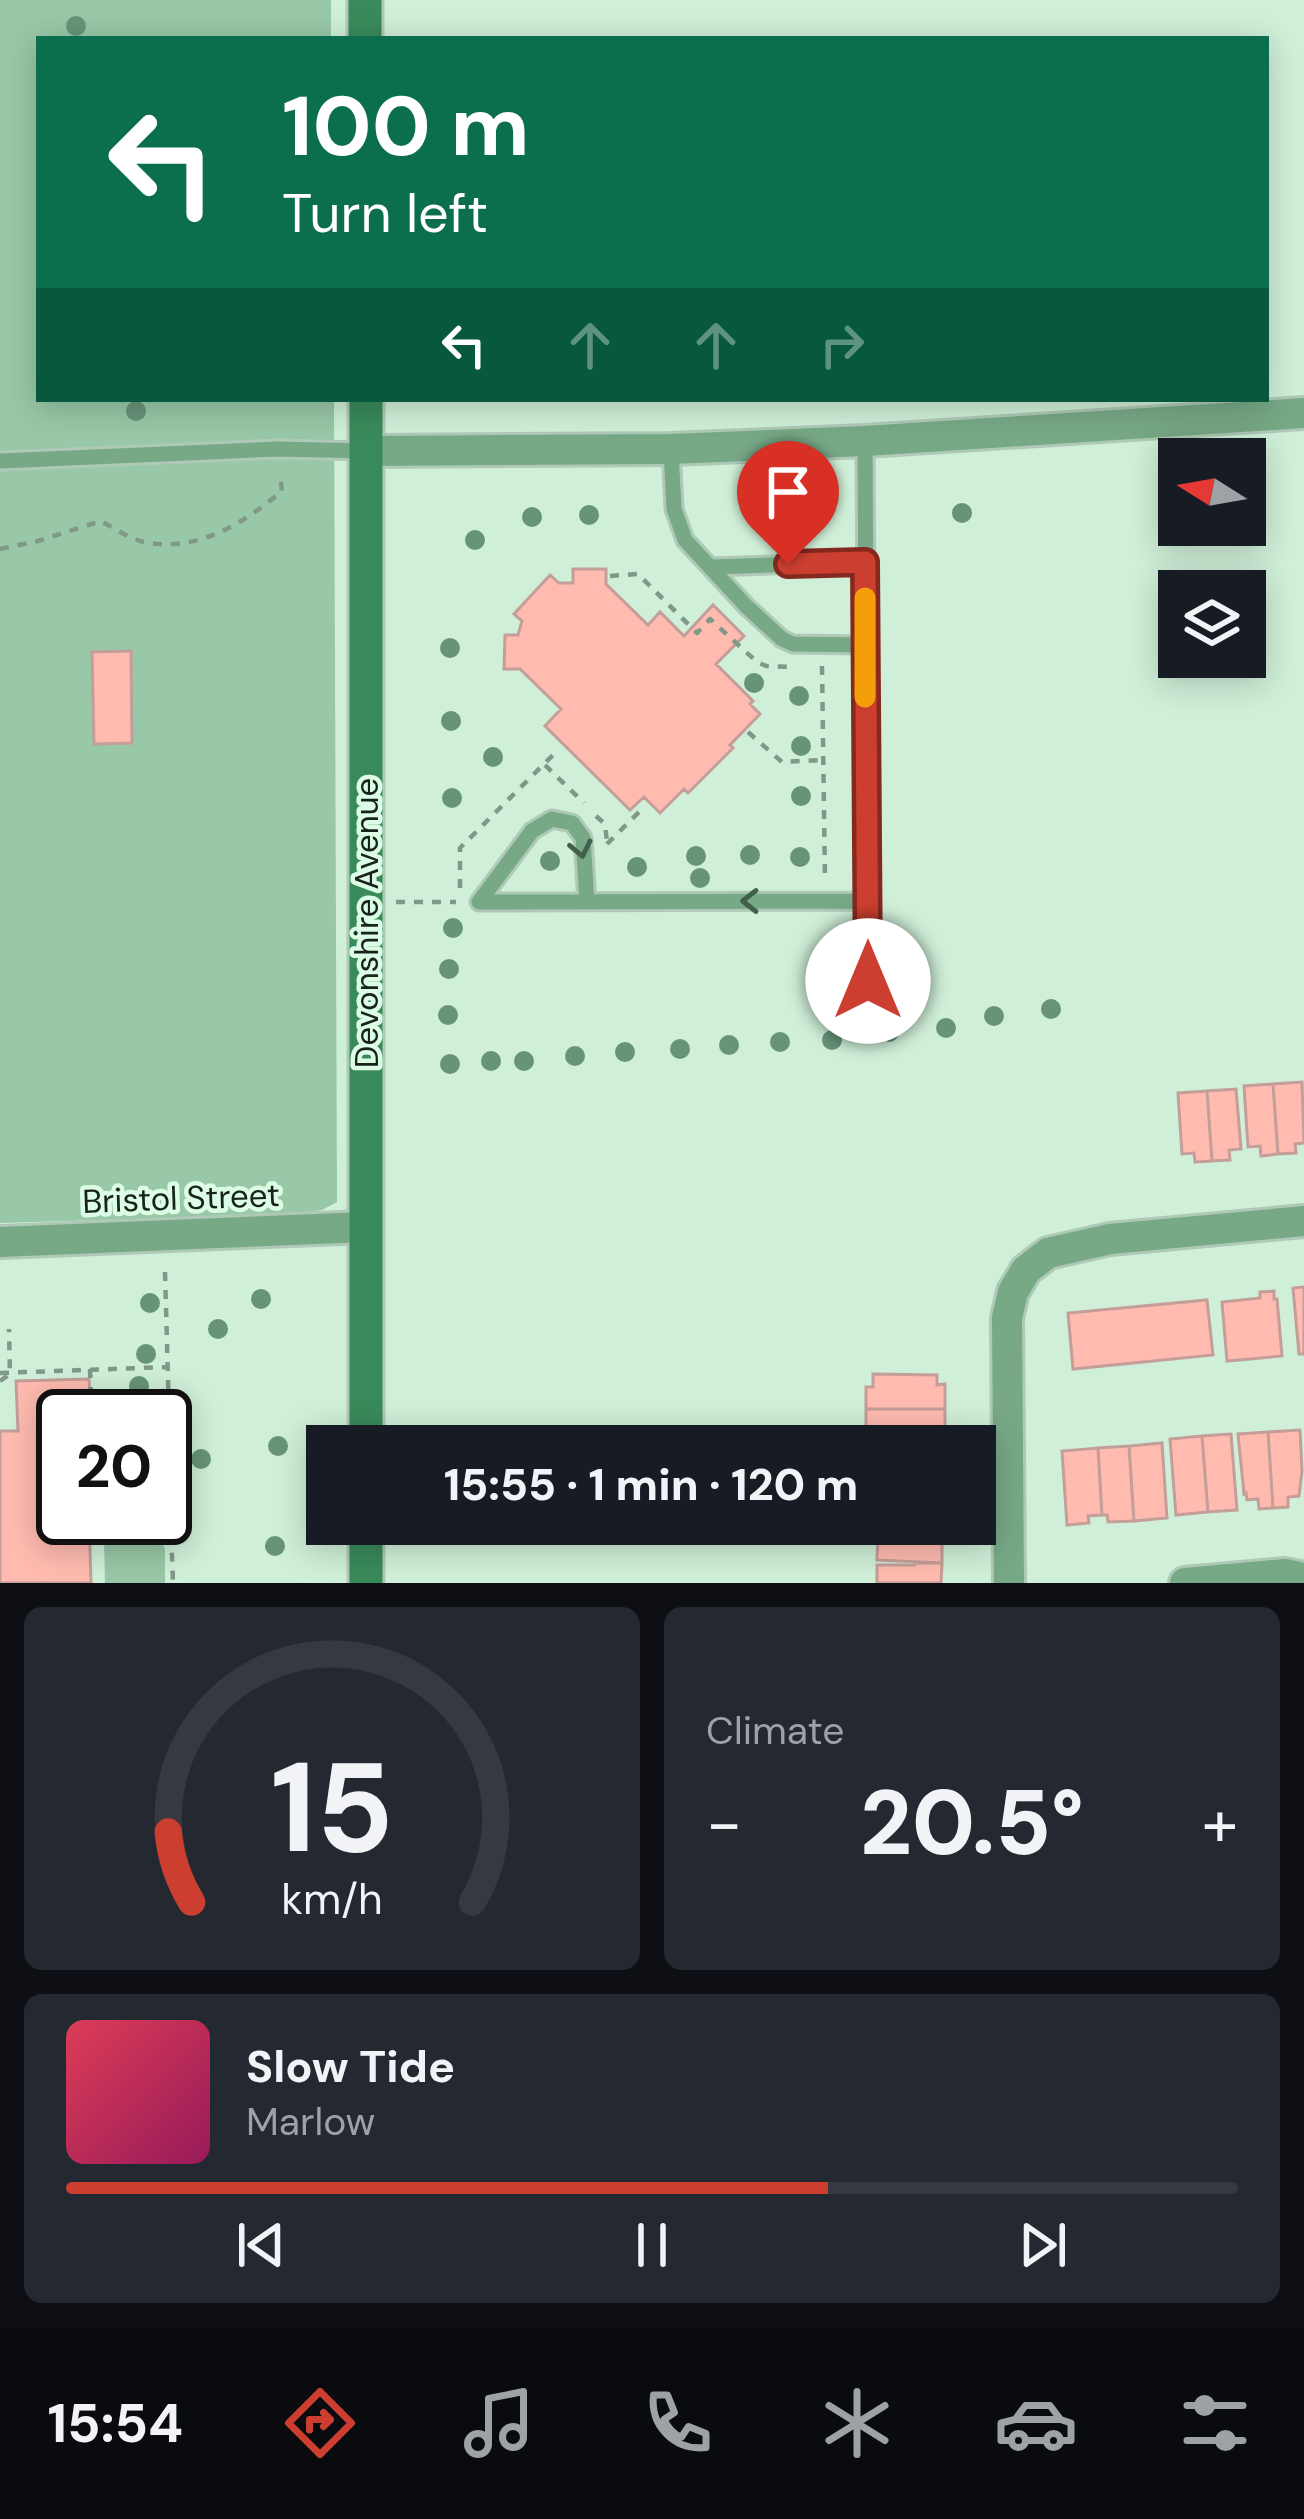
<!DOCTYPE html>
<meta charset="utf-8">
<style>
body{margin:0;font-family:"DM Sans",sans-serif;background:#242831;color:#f1f3f6;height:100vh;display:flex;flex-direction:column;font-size:45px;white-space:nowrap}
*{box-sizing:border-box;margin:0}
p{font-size:39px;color:#9ea1a6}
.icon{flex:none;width:66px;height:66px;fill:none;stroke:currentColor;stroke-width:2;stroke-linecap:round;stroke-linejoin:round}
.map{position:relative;height:1583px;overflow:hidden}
.sheet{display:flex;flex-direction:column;gap:24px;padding:24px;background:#0d0f14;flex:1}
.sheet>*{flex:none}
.hud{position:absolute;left:36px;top:36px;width:1233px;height:366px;border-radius:0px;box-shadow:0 6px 30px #0003;background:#0b6e4f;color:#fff;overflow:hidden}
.needle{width:78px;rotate:281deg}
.fabs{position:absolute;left:1158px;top:438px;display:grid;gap:24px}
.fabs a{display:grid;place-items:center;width:108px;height:108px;border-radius:0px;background:#171b24;box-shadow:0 6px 30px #0003;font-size:60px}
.speed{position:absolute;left:36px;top:1389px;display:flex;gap:24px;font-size:60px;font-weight:700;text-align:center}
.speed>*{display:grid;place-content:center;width:156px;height:156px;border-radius:50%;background:#171b24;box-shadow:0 6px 30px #0003;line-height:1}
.speed .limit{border:6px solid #111;border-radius:18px;background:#fff;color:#111}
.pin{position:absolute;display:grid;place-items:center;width:102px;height:102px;color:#fff;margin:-123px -51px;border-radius:50% 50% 50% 0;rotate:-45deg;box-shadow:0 0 12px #0007}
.pin .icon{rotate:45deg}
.me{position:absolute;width:132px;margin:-66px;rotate:0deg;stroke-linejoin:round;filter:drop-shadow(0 0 9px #0008)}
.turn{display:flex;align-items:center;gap:42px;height:252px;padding:0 48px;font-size:54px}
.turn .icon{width:156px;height:156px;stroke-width:2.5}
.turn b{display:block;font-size:84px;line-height:102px}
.lanes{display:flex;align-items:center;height:114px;padding:0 48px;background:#0003;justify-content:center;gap:60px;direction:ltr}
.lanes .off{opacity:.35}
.big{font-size:90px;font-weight:800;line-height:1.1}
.sheet .widget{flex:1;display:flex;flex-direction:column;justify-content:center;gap:18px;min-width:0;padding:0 42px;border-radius:18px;background:#242831}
.sheet .dial{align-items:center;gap:0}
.dial svg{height:312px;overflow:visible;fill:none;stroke:#363941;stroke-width:7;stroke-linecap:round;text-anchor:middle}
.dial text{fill:#f1f3f6;stroke:none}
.song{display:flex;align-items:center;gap:36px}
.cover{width:144px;height:144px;border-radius:18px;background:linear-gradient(135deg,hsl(350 70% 55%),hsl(330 70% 35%))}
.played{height:12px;border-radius:6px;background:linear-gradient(90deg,#cc3f30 65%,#363941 65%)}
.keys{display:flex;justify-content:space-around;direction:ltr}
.heat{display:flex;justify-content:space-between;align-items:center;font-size:66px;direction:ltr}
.sheet .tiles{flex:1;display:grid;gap:24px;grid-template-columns:1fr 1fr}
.widget:last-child{grid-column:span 2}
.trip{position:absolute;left:306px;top:1425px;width:690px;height:120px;border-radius:0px;background:#171b24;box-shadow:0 6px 30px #0003;font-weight:800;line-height:120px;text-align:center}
.dock{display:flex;height:192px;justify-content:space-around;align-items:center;background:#090b0e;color:#9ea1a6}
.dock .icon{width:84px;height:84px}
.dock .selected{color:#cc3f30}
.dock b{font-size:54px;color:#f1f3f6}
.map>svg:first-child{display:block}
</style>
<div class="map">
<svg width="1304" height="1583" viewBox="0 0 1304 1583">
<rect width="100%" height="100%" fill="#cfefd8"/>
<path fill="#98c8a7" d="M0,0H331V39H39V399H334L337,1202L322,1210L299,1214L0,1223Z
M119,1518H154L165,1549V1583H105L104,1543L120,1542Z"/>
<path fill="#ffbbb0" stroke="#c49e98" stroke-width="3" d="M573,569H606V584L648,625L660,612L684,636L713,605L744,636L716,664L753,701L750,704L760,714L730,745L733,748L688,793L684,789L660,813L644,797L630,810L545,726L561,709L520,669H504L505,635H518L522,621L514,614L550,575L559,583H573Z
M131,651L132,743L94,744L92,652Z
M1302,1082L1304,1143L1295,1144L1296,1153L1278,1154L1273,1084Z
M1273,1084L1278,1154L1261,1156L1260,1146L1248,1147L1244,1086Z
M1236,1089L1241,1149L1229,1150L1230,1160L1212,1161L1207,1091Z
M1207,1091L1212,1161L1195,1162L1194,1153L1182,1154L1178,1093Z
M1304,1287V1354H1299L1293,1288Z
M1274,1291V1299H1277L1282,1356L1227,1361L1222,1302L1260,1298V1292Z
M1207,1300L1213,1355L1073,1369L1068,1313Z
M873,1374L937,1375V1385L945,1384V1409H866V1387H873Z
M89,1379L91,1416H63V1518H89L91,1583H0V1431H18L16,1381Z
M866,1409H945V1433H937V1446H873L872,1430H866Z
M1300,1430L1302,1471L1299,1496L1288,1497V1507L1273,1508L1268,1432Z
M1268,1432L1273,1508L1259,1509L1258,1499L1247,1500L1246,1493L1244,1494L1238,1434Z
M1231,1434L1237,1510L1208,1512L1202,1436Z
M1202,1436L1208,1512L1176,1515L1170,1439Z
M1162,1443L1167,1518L1134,1521L1129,1446Z
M1129,1446L1134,1521L1108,1522L1107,1515H1102L1098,1448Z
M1098,1448L1102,1515L1088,1516L1089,1523L1067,1525L1062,1451Z
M891,1524L932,1528V1538H942V1563L877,1560L878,1527H891Z
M914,1563H942L941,1583H877V1565H914Z"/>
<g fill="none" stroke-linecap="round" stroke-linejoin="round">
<defs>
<path id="service" d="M865,441L868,981
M671,449L674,509L685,540L746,606L782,639L793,644L865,645
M0,461L277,449L366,451
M710,567L864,562
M587,902L583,838L572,823L552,819L532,831L479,902L867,901"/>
<path id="minor" d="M366,451L671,449L865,441L1304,413
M0,1242L366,1227
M1009,1583L1007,1318L1013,1292L1026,1270L1048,1253L1110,1239L1304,1221
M1185,1583L1285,1574L1304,1578"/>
<path id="secondary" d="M365,0V39
M366,399V1446
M366,1524V1583"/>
</defs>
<use href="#service" stroke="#aecab6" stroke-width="21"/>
<use href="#minor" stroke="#aecab6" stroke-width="36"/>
<use href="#secondary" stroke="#aecab6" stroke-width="39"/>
<path stroke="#809887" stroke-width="4.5" stroke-dasharray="9 9" stroke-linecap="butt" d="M0,549L38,541L101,521C114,528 130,539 144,542C197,553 244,523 282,491L280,473
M610,576L638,574L697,633L710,619L757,662L766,666L791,667
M822,666L825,882
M748,732L782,762L821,760
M545,765L584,803
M596,816L605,824L607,842
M607,844L641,810
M460,888V848L559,749
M396,902H456
M165,1272L169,1414L165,1432
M90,1369L92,1416
M0,1373L168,1367
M0,1381L10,1374L9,1329
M162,1518L172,1555L173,1583"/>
<use href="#service" stroke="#77a987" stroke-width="15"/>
<use href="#minor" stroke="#77a987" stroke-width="30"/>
<use href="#secondary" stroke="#398a5a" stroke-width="33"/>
</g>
<g fill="#679479">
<circle cx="76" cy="26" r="10"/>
<circle cx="136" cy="411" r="10"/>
<circle cx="962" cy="513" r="10"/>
<circle cx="589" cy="515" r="10"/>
<circle cx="532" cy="517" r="10"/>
<circle cx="767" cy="522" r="10"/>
<circle cx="475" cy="540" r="10"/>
<circle cx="450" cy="648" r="10"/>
<circle cx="754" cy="683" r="10"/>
<circle cx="799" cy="696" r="10"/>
<circle cx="451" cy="721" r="10"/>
<circle cx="801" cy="746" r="10"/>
<circle cx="493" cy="757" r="10"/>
<circle cx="801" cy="796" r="10"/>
<circle cx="452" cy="798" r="10"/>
<circle cx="750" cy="855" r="10"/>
<circle cx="696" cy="856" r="10"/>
<circle cx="800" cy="857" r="10"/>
<circle cx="550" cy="861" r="10"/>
<circle cx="637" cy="867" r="10"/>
<circle cx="700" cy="878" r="10"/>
<circle cx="453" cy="928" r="10"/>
<circle cx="449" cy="969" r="10"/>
<circle cx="1051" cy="1009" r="10"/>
<circle cx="448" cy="1015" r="10"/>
<circle cx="994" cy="1016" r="10"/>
<circle cx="946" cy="1028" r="10"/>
<circle cx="889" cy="1032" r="10"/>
<circle cx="832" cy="1040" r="10"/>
<circle cx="780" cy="1042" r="10"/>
<circle cx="729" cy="1045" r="10"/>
<circle cx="680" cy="1049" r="10"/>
<circle cx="625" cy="1052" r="10"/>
<circle cx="575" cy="1056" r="10"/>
<circle cx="491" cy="1061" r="10"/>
<circle cx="524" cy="1061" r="10"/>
<circle cx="450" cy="1064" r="10"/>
<circle cx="239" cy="1199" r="10"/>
<circle cx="261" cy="1299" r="10"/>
<circle cx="150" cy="1303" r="10"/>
<circle cx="218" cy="1329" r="10"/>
<circle cx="146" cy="1354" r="10"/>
<circle cx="139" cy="1386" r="10"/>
<circle cx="278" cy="1446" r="10"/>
<circle cx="201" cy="1459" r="10"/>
<circle cx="178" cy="1495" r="10"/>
<circle cx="275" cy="1546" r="10"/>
</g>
<defs><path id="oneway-chevron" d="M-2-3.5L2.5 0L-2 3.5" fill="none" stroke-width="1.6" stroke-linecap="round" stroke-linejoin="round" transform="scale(3)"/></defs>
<g stroke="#425f4c">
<use href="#oneway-chevron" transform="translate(581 849) rotate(78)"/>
<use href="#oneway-chevron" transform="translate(750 901) rotate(180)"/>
</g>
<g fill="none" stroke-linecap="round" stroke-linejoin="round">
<defs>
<path id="route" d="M788,564L865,562L868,981"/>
</defs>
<use href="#route" stroke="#85291f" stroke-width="30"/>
<use href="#route" stroke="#cc3f30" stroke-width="21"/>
<path stroke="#f59e0b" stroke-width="21" d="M865,598V697"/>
</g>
<g text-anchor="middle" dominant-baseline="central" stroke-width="9" stroke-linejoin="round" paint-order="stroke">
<g font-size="33" fill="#17231b" stroke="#dcfce5">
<text transform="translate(366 923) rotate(-90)">Devonshire Avenue</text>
<text transform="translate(181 1198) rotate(-2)">Bristol Street</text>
</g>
</g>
</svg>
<div class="fabs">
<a><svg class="needle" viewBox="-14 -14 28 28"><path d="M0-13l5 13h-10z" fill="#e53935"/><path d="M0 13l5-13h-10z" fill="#9ea1a6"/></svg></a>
<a><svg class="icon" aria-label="layers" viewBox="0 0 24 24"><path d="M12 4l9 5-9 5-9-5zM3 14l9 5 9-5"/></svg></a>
</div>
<div class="speed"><div class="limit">20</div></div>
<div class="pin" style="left:788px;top:564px;background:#d93025"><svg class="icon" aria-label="arrive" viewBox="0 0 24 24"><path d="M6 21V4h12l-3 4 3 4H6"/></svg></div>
<svg class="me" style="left:868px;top:981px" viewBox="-20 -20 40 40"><circle r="19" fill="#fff"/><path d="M0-13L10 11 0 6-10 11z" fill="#cc3f30"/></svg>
<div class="trip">15:55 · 1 min · 120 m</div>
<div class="hud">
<div class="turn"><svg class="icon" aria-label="left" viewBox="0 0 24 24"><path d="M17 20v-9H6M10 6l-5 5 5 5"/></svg><div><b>100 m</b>Turn left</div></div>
<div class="lanes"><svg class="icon" aria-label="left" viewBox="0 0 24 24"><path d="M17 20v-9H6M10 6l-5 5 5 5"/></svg><svg class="icon off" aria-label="ahead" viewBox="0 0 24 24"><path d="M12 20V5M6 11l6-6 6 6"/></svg><svg class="icon off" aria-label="ahead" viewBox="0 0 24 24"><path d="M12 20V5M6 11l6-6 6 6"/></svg><svg class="icon off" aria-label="right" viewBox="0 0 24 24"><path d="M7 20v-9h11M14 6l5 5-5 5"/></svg></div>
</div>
</div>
<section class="sheet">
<div class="tiles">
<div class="widget dial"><svg viewBox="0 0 100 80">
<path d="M14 69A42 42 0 1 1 86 69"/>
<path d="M14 69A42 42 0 0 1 8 51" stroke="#cc3f30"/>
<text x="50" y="56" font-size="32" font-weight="700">15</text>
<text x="50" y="72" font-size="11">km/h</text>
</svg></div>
<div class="widget"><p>Climate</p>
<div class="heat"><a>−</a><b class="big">20.5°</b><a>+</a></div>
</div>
<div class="widget">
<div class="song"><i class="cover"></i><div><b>Slow Tide</b><p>Marlow</p></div></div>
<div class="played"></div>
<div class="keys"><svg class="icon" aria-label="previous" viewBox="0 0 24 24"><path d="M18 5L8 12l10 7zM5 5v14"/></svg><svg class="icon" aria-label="pause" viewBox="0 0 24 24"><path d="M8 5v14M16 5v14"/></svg><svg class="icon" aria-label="next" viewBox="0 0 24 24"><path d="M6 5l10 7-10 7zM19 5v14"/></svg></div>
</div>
</div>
</section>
<nav class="dock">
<b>15:54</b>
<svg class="icon selected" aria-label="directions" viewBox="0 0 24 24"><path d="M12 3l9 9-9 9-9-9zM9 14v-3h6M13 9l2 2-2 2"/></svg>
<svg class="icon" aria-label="music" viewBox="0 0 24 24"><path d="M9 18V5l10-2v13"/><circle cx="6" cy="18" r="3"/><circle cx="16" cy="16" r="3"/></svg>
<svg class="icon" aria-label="phone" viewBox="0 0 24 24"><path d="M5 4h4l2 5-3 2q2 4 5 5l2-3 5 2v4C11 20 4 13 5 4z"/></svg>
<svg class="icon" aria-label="climate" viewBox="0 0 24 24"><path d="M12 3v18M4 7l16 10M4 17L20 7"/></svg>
<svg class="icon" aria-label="car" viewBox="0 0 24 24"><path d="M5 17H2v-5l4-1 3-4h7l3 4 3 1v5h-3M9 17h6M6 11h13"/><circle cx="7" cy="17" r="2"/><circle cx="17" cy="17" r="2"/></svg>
<svg class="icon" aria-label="filters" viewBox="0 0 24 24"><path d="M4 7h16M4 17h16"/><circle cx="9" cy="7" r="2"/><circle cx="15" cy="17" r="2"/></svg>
</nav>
